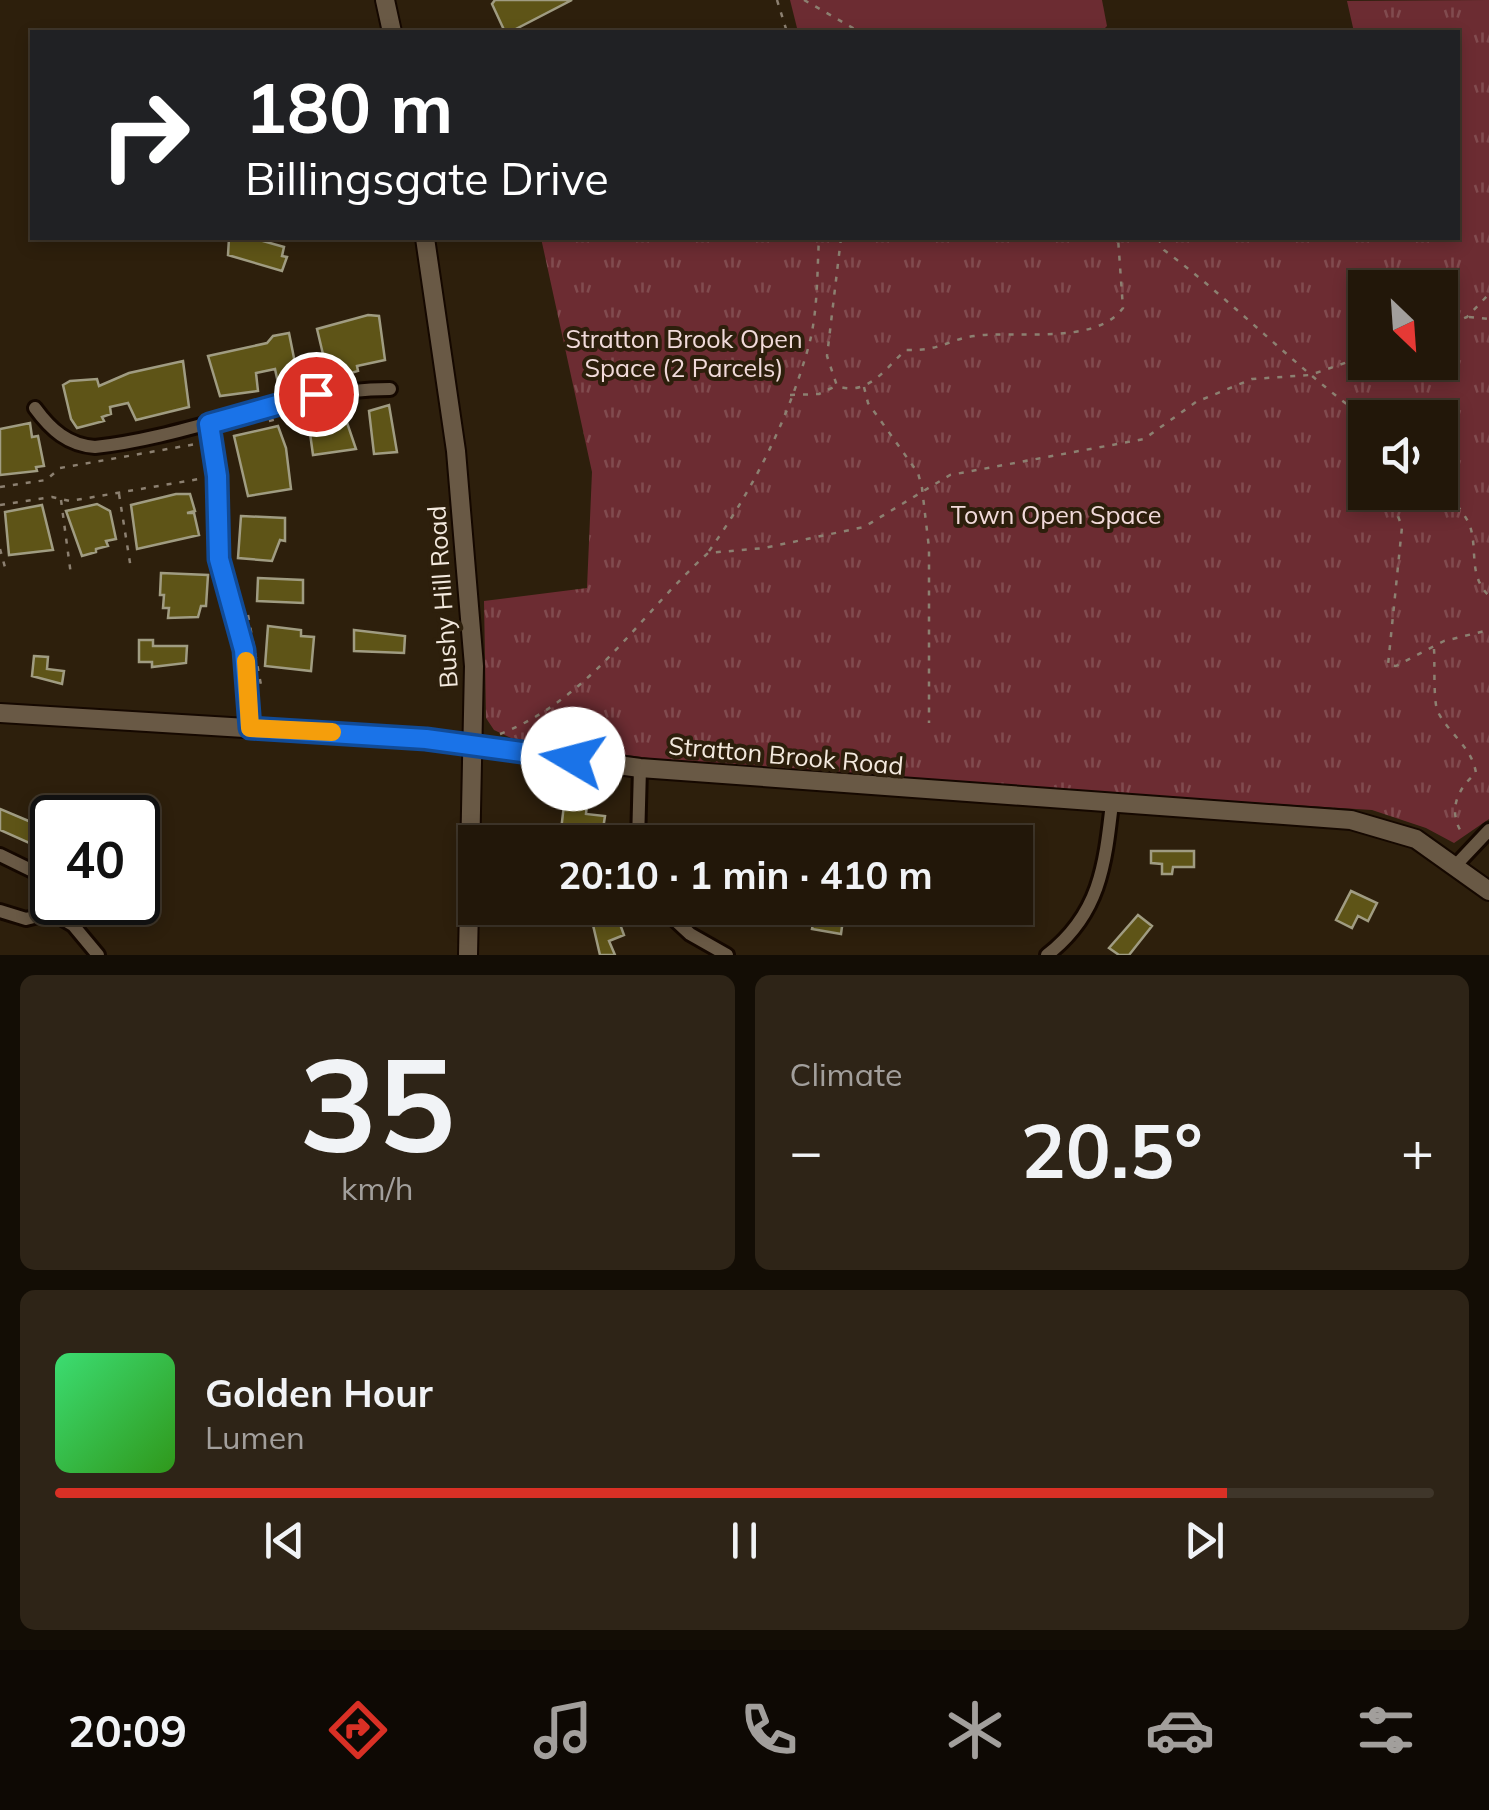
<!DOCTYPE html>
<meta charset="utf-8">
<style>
body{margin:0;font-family:Mulish,sans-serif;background:#2e2417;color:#f1f3f6;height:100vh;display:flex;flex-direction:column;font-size:38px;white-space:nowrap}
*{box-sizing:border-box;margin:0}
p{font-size:32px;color:#a29f9c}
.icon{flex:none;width:55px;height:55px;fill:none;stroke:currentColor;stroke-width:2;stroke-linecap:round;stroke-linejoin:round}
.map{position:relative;height:955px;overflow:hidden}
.side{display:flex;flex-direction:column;gap:20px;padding:20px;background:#130d05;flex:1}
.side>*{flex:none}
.top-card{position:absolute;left:30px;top:30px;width:1430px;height:210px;border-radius:0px;box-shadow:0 5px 15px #0003,0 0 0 2px #3f362a;background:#202124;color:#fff;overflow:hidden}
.needle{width:65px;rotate:155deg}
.fabs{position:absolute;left:1348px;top:270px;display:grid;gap:20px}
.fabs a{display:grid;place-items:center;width:110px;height:110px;border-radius:0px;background:#221709;box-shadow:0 5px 15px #0003,0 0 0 2px #3f362a;font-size:50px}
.speed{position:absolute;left:30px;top:795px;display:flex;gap:20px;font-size:50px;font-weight:700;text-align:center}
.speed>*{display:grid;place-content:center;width:130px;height:130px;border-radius:50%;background:#221709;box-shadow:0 5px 15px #0003,0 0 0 2px #3f362a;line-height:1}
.speed .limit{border:5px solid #111;border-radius:15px;background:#fff;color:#111}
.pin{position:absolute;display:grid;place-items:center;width:85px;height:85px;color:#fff;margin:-42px;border:5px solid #fff;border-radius:50%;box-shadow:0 2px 10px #0007}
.me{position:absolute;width:110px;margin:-55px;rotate:278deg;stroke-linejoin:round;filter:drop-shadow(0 0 8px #0008)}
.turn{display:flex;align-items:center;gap:35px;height:210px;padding:0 50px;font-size:45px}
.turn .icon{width:130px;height:130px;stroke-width:2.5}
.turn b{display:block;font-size:70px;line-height:85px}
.big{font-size:75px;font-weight:700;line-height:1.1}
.side .tile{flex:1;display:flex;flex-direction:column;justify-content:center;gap:15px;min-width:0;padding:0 35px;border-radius:15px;background:#2e2417}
.side .dial{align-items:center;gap:0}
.dial b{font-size:130px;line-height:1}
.song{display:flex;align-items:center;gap:30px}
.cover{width:120px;height:120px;border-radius:15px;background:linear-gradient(135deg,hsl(140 70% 55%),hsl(110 70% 35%))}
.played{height:10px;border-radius:5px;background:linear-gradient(90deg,#d93025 85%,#3f362a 85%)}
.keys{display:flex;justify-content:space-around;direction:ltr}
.heat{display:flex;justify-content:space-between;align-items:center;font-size:55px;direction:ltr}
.side .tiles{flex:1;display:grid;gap:20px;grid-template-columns:1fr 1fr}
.tile:last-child{grid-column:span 2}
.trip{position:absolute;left:458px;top:825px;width:575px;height:100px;border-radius:0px;background:#221709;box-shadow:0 5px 15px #0003,0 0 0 2px #3f362a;font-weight:700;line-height:100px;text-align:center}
.tabs{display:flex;height:160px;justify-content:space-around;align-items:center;background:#0e0904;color:#a29f9c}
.tabs .icon{width:70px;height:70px}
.tabs .current{color:#d93025}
.tabs b{font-size:45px;color:#f1f3f6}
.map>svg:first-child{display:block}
</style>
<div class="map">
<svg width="1489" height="955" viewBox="0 0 1489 955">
<defs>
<pattern id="park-tufts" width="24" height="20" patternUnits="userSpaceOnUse" patternTransform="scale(2.5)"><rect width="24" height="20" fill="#6c2c32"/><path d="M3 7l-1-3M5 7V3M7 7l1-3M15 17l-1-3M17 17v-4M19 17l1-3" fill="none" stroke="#814b4f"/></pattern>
</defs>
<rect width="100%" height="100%" fill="#2d1f0c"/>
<path fill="#6c2c32" d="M790,0H1102L1107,26L1101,32H798Z"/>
<path fill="url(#park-tufts)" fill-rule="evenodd" d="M1489,0V819L1454,843L1426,828L1372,810C1085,790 796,786 511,738L494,730L486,718L484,601L587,588L592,472L541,238H1458V32H1354L1347,1ZM1365,288H1440V362H1365ZM1365,418H1440V492H1365Z"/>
<path fill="#5e5417" stroke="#a09c82" stroke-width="2.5" d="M495,0H572L510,32H505L492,4Z
M229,238H252L284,247L282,256L287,257L282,271L228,255Z
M368,315L379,316L385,360L357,366L358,371L348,374L347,369L327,371L317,329Z
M289,333L298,378L278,383L275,369L256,373L258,391L220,396L208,356L267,343L273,336Z
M183,361L189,407L136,420L128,403L110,407L111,414L102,417L104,421L77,428L71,419L63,385L70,381L97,379L99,386L129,373Z
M341,405L356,449L313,455L307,411Z
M389,405L397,452L374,454L369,411Z
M30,423L32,437L38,436L44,466L36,467L37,471L0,475V429Z
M278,426L286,448L291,489L248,496L234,436Z
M176,494H190L195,511L187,513H194L199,535L137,549L131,505Z
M97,504L110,511L116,539L106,541L108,546L96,549V552L82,556L66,511Z
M42,505L53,550L9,555L5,512Z
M241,516L285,518V541L280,540L272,561L238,558Z
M161,573L208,575L206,606H201L198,617L168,618L169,608H163L164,595H160Z
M258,578L303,580V603L257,601Z
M268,626L301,630V636L314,637L311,671L265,666Z
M354,630L405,636L404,653L354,651Z
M139,640H153V646H187L186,663L152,667V662H139Z
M34,656L48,657L47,669L64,671L62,684L32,676Z
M574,800L587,804L586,814L605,816L603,829L589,827L588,837L561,830L564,805L573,807Z
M0,809L31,822L34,815L52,824L49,846H36L0,830Z
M1151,851H1194V867H1173L1172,874H1162V864L1151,863Z
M1351,891L1377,903L1368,921L1358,916L1352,928L1336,920Z
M816,908L844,912L841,934L812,929Z
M1138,915L1152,926L1129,955H1119L1109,948Z
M617,916L624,935L609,941L615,955H600L593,925Z"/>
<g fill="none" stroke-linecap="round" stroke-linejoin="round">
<defs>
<path id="street" d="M35,408C51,430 68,445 95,447C195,436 290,389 390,389
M209,424L217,476L219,559L244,650L250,728
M638,842L640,768
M0,855L41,875L50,898L38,916L26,919L0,911
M1457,864L1489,830
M662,908L690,934L727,955
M46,909L73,925L98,955
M1047,955C1100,914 1105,865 1112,803"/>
<path id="secondary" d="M385,0L392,32
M425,238L456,451L474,666L468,955
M0,713L426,739L640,768L1351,820L1416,839L1489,891"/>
</defs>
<use href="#street" stroke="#150800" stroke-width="18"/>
<use href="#secondary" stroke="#150800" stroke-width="22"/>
<path stroke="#8c8071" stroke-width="2.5" stroke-dasharray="5 8" stroke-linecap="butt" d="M777,0L787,32
M804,0L860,32
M841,238L827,356L837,386C869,397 886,367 906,350C941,351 947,340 974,336C1016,330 1095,346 1123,308L1118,238
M1146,238L1157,241
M1158,238L1164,250C1235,303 1294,366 1365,418
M1469,317L1489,319
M1440,328L1467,317L1489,294
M864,387L868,403L918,473L922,488L929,548V723
M790,395L819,394L836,386
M269,421L303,412
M1440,486C1450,498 1464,511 1470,526C1478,551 1468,575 1489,596
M0,487L46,480L60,468L202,443
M1389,492L1402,527L1388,665L1396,666L1444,641L1489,630
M119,494L131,569
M61,500L71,575
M0,505L52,497L70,501L205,478
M0,549L6,571
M709,551C754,488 788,420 809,345C818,311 817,272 819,238
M248,615L261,685
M1434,649C1435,662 1433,703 1438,712C1449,734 1472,747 1476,773C1456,790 1447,813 1464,836
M500,734C592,698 638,616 708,553L764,548L864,527L950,475L1144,439L1196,402L1252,379L1310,375L1365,356"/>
<use href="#street" stroke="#695945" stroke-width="12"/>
<use href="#secondary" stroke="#695945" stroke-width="18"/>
</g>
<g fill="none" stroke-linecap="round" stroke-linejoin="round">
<defs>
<path id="route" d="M316,394L209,424L217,476L219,559L244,650L250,728L426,739L573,759"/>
</defs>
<use href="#route" stroke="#114b97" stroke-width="25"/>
<use href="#route" stroke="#1a73e8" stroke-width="18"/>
<path stroke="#f59e0b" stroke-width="18" d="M246,661L250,728L332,732"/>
</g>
<g text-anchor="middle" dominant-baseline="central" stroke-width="8" stroke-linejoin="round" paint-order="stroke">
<g font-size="25" fill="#f1dada" stroke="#2d1f0c">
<text x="684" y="338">Stratton Brook Open<tspan x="684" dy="29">Space (2 Parcels)</tspan></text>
<text x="1056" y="514">Town Open Space</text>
</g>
<g font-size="25" fill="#f3e9de" stroke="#2d1f0c">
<text transform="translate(442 597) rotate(-94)">Bushy Hill Road</text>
<text transform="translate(786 755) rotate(5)">Stratton Brook Road</text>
</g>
</g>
</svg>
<div class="fabs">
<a><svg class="needle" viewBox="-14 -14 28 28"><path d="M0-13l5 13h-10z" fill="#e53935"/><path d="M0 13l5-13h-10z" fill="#a29f9c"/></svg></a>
<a><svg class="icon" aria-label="sound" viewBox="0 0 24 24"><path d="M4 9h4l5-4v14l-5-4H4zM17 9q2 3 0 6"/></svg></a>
</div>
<div class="speed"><div class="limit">40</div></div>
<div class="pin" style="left:316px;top:394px;background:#d93025"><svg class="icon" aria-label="arrive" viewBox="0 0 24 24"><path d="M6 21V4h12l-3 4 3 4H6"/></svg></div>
<svg class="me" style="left:573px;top:759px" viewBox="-20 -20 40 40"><circle r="19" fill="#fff"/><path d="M0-13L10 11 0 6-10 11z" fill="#1a73e8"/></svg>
<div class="trip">20:10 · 1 min · 410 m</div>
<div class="top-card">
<div class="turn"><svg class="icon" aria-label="right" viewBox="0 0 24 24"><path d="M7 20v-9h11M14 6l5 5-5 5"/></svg><div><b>180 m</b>Billingsgate Drive</div></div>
</div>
</div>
<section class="side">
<div class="tiles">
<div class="tile dial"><b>35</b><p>km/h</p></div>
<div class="tile"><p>Climate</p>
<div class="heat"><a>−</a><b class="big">20.5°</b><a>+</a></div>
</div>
<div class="tile">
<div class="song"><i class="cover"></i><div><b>Golden Hour</b><p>Lumen</p></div></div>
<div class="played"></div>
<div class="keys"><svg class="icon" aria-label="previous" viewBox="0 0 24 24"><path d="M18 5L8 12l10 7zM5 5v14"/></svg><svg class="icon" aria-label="pause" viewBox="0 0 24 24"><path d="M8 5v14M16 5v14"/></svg><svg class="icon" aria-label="next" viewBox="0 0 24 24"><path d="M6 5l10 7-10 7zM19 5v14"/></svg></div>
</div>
</div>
</section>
<nav class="tabs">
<b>20:09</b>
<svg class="icon current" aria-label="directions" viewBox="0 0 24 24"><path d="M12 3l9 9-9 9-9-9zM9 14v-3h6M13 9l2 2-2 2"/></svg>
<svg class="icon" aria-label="music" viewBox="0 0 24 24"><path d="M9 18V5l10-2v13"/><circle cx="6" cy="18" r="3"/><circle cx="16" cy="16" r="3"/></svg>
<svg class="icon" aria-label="phone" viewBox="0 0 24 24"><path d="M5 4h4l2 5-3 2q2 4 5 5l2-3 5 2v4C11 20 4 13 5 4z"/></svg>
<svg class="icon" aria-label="climate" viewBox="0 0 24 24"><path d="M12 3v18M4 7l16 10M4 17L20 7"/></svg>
<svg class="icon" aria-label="car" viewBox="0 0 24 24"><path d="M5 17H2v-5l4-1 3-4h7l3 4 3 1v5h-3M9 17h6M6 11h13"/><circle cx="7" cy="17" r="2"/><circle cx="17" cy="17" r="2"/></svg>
<svg class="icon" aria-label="filters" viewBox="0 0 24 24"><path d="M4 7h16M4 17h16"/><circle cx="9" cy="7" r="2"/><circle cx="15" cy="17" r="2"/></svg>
</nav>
